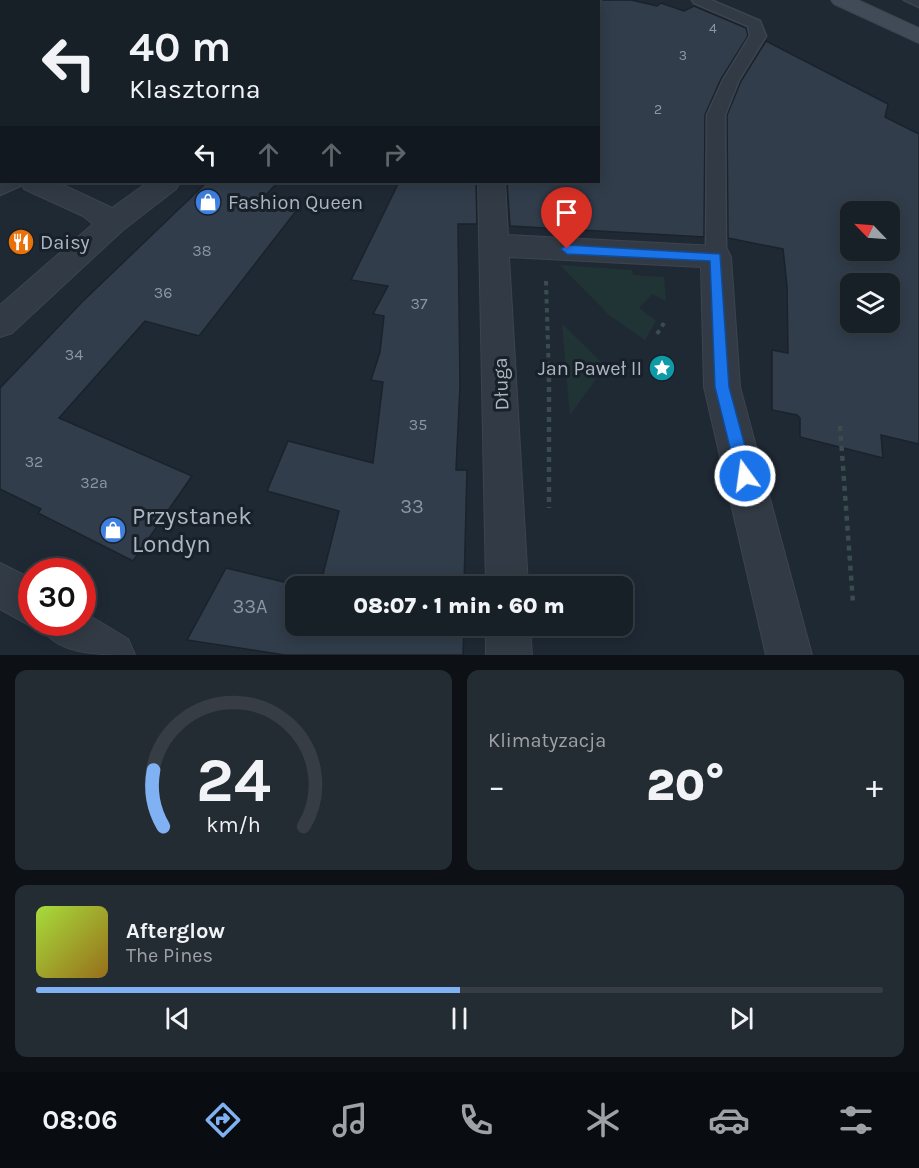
<!DOCTYPE html>
<html lang="pl">
<meta charset="utf-8">
<style>
body{margin:0;font-family:Karla,sans-serif;background:#242c33;color:#f1f3f6;height:100vh;display:flex;flex-direction:column;font-size:22px;white-space:nowrap}
*{box-sizing:border-box;margin:0}
p{font-size:20px;color:#9ea2a7}
.icon{flex:none;width:33px;height:33px;fill:none;stroke:currentColor;stroke-width:2;stroke-linecap:round;stroke-linejoin:round}
.map{position:relative;height:655px;overflow:hidden}
.sheet{display:flex;flex-direction:column;gap:15px;padding:15px;background:#0d1115;flex:1}
.sheet>*{flex:none}
.guide{position:absolute;left:0px;top:0px;width:600px;height:183px;box-shadow:0 3px 15px #0003,0 0 0 2px #363d44;background:#171f27;color:#f1f3f6;overflow:hidden}
.needle{width:39px;rotate:295deg}
.controls{position:absolute;left:840px;top:201px;display:grid;gap:12px}
.controls a{display:grid;place-items:center;width:60px;height:60px;border-radius:12px;background:#171f27;box-shadow:0 3px 15px #0003,0 0 0 2px #363d44;font-size:30px}
.speed{position:absolute;left:18px;top:558px;display:flex;gap:12px;font-size:30px;font-weight:700;text-align:center}
.speed>*{display:grid;place-content:center;width:78px;height:78px;border-radius:50%;background:#171f27;box-shadow:0 3px 15px #0003,0 0 0 2px #363d44;line-height:1}
.speed .limit{border:9px solid #d22;background:#fff;color:#111}
.pin{position:absolute;display:grid;place-items:center;width:51px;height:51px;color:#fff;margin:-62px -26px;border-radius:50% 50% 50% 0;rotate:-45deg;box-shadow:0 0 6px #0007}
.pin .icon{rotate:45deg}
.me{position:absolute;width:66px;margin:-33px;rotate:346deg;stroke-linejoin:round;filter:drop-shadow(0 0 4px #0008)}
.turn{display:flex;align-items:center;gap:21px;height:126px;padding:0 30px;font-size:27px}
.turn .icon{width:78px;height:78px;stroke-width:2.5}
.turn b{display:block;font-size:42px;line-height:51px}
.lanes{display:flex;align-items:center;height:57px;padding:0 30px;background:#0003;justify-content:center;gap:30px;direction:ltr}
.lanes .off{opacity:.35}
.big{font-size:45px;font-weight:800;line-height:1.1}
.sheet .widget{flex:1;display:flex;flex-direction:column;justify-content:center;gap:9px;min-width:0;padding:0 21px;border-radius:12px;background:#242c33}
.sheet .dial{align-items:center;gap:0}
.dial svg{height:156px;overflow:visible;fill:none;stroke:#363d44;stroke-width:7;stroke-linecap:round;text-anchor:middle}
.dial text{fill:#f1f3f6;stroke:none}
.song{display:flex;align-items:center;gap:18px}
.cover{width:72px;height:72px;border-radius:9px;background:linear-gradient(135deg,hsl(80 70% 55%),hsl(40 70% 35%))}
.played{height:6px;border-radius:3px;background:linear-gradient(90deg,#80b2f3 50%,#363d44 50%)}
.keys{display:flex;justify-content:space-around;direction:ltr}
.heat{display:flex;justify-content:space-between;align-items:center;font-size:33px;direction:ltr}
.sheet .tiles{flex:1;display:grid;gap:15px;grid-template-columns:1fr 1fr}
.widget:last-child{grid-column:span 2}
.trip{position:absolute;left:285px;top:576px;width:348px;height:60px;border-radius:12px;background:#171f27;box-shadow:0 3px 15px #0003,0 0 0 2px #363d44;font-weight:800;line-height:60px;text-align:center}
.menu{display:flex;height:96px;justify-content:space-around;align-items:center;background:#090c10;color:#9ea2a7}
.menu .icon{width:42px;height:42px}
.menu .current{color:#80b2f3}
.menu b{font-size:27px;color:#f1f3f6}
.map>svg:first-child{display:block}
</style>
<div class="map">
<svg width="919" height="655" viewBox="0 0 919 655">
<rect width="100%" height="100%" fill="#1f2934"/>
<path fill="#213435" d="M560,265L632,270L633,275L664,277L666,301L652,294L639,308L656,321L645,340L609,315Z
M562,324L605,366L570,415Z"/>
<path fill="#313d4b" stroke="#1a222b" stroke-width="1.5" fill-rule="evenodd" d="M598,0H631L657,6L661,3L684,11L694,6L746,28L748,36L721,79L705,115L704,237L510,226L507,182H598Z
M766,41L888,104L885,117L919,134V444L881,435L883,458L800,437V418L797,415L772,410V350L788,353L787,286L783,249L728,238L727,115L741,81ZM850,212H890V250H850ZM850,284H890V322H850Z
M207,182H278L264,197L300,206L199,336L145,321L59,418L192,476L133,561L38,513L41,509L0,489V388L82,302Z
M399,182H476L477,224H458L460,386L456,470H467L464,586H320L339,511L267,491L288,441L373,463L383,382L371,380L380,352L384,316L373,314L388,286L351,280Z
M226,568L300,586H296V626H464L463,655H285L187,640Z"/>
<g fill="none" stroke-linecap="round" stroke-linejoin="round">
<defs>
<path id="service" d="M73,0H89L72,2Z
M692,0H711L760,21L766,36L739,80L725,115L726,257L723,262L716,265L709,262L706,257L707,115L723,80L750,36L748,26L694,3Z
M904,0H919V7Z
M0,14H2V22H0Z
M0,181L2,180L22,182L20,186L0,195Z"/>
<path id="minor" d="M392,0H414L391,2Z
M504,0H524L503,2Z
M0,160H2V178H0Z
M21,182H57L112,208L148,182H180L176,189L123,230L12,333L0,337V305L93,224L83,216L24,189Z
M478,182H505L508,235L716,246L727,249L731,257L740,387L812,655H766L704,387L701,267L509,257L528,586H486Z
M0,563L32,579V622H82V611L128,639L135,655C98,655 55,655 39,624L32,627L0,609Z
M486,626H530L532,655H486Z"/>
<path id="secondary" d="M831,0H858L919,28V43L834,4Z"/>
</defs>
<use href="#service" stroke="#3c444e" stroke-width="3"/>
<use href="#minor" stroke="#3c444e" stroke-width="2"/>
<use href="#secondary" stroke="#3c444e" stroke-width="2"/>
<path stroke="#394d4e" stroke-width="4" stroke-dasharray="4.5 4.5" stroke-linecap="butt" d="M546,281L549,378
M657,334L664,323"/>
<path stroke="#394d4e" stroke-width="4.5" stroke-dasharray="5 5" stroke-linecap="butt" d="M549,377V508
M840,426L853,603"/>
<use href="#service" fill="#323b45" fill-rule="evenodd"/>
<use href="#minor" fill="#323b45" fill-rule="evenodd"/>
<use href="#secondary" fill="#414a57" fill-rule="evenodd"/>
</g>
<path fill="#1a73e8" stroke="#114b97" stroke-width="1.5" d="M567,245L720,254L729,387L753,476L750,481L745,483L739,481L737,476L715,387L710,261L567,254L561,249Z"/>
<defs>
<symbol id="shop-disc" viewBox="-11 -11 22 22"><circle r="9.5" fill="#3f7fe0" stroke="#182029"/><path d="M-5-2.5h2.3a2.7 3.5 0 0 1 5.4 0H5L5.5 6h-11ZM-1.5-2.5h3a1.5 2.3 0 0 0-3 0Z" fill="#fff"/></symbol>
<symbol id="restaurant-disc" viewBox="-11 -11 22 22"><circle r="9.5" fill="#e8710a" stroke="#182029"/><path d="M-5-6h1v4h1v-4h1v4h1v-4h1v5L-1.5 .5V6h-2V.5L-5-1ZM5-6V6H3V1.5H1.5Q1.5-4 5-6Z" fill="#fff"/></symbol>
<symbol id="sight-disc" viewBox="-11 -11 22 22"><circle r="9.5" fill="#0f9aa8" stroke="#182029"/><path d="M0-6L1.8-2.2L6-1.7L2.9 1.2L3.7 5.4L0 3.3L-3.7 5.4L-2.9 1.2L-6-1.7L-1.8-2.2Z" fill="#fff"/></symbol>
</defs>
<g fill-rule="evenodd">
<use href="#shop-disc" x="193" y="187" width="30" height="30"/>
<use href="#restaurant-disc" x="6" y="227" width="30" height="30"/>
<use href="#sight-disc" x="647" y="353" width="30" height="30"/>
<use href="#shop-disc" x="98" y="515" width="30" height="30"/>
</g>
<g text-anchor="middle" dominant-baseline="central" stroke-width="6" stroke-linejoin="round" paint-order="stroke">
<g font-size="14" fill="#8b96a2">
<text x="713" y="28">4</text>
<text x="683" y="55">3</text>
<text x="658" y="109">2</text>
</g>
<g font-size="16" fill="#8b96a2">
<text x="202" y="250">38</text>
<text x="163" y="292">36</text>
<text x="419" y="303">37</text>
<text x="74" y="354">34</text>
<text x="418" y="424">35</text>
<text x="34" y="461">32</text>
<text x="94" y="482">32a</text>
</g>
<g font-size="20" fill="#acb6c2" stroke="#182029" text-anchor="start">
<text x="228" y="202">Fashion Queen</text>
<text x="40" y="242">Daisy</text>
<text x="642" y="368" text-anchor="end">Jan Paweł II</text>
</g>
<g font-size="20" fill="#acb6c2" stroke="#182029">
<text transform="translate(501 384) rotate(-92)">Długa</text>
</g>
<g font-size="20" fill="#8b96a2">
<text x="412" y="506">33</text>
<text x="250" y="606">33A</text>
</g>
<g font-size="24" fill="#acb6c2" stroke="#182029" text-anchor="start">
<text x="132" y="516">Przystanek<tspan x="132" dy="28">Londyn</tspan></text>
</g>
</g>
</svg>
<div class="controls">
<a><svg class="needle" viewBox="-14 -14 28 28"><path d="M0-13l5 13h-10z" fill="#e53935"/><path d="M0 13l5-13h-10z" fill="#9ea2a7"/></svg></a>
<a><svg class="icon" aria-label="layers" viewBox="0 0 24 24"><path d="M12 4l9 5-9 5-9-5zM3 14l9 5 9-5"/></svg></a>
</div>
<div class="speed"><div class="limit">30</div></div>
<div class="pin" style="left:567px;top:249px;background:#d93025"><svg class="icon" aria-label="arrive" viewBox="0 0 24 24"><path d="M6 21V4h12l-3 4 3 4H6"/></svg></div>
<svg class="me" style="left:745px;top:476px" viewBox="-20 -20 40 40"><circle r="17" fill="#1a73e8" stroke="#fff" stroke-width="3"/><path d="M0-11L8 9 0 5-8 9z" fill="#fff"/></svg>
<div class="trip">08:07 · 1 min · 60 m</div>
<div class="guide">
<div class="turn"><svg class="icon" aria-label="left" viewBox="0 0 24 24"><path d="M17 20v-9H6M10 6l-5 5 5 5"/></svg><div><b>40 m</b>Klasztorna</div></div>
<div class="lanes"><svg class="icon" aria-label="left" viewBox="0 0 24 24"><path d="M17 20v-9H6M10 6l-5 5 5 5"/></svg><svg class="icon off" aria-label="ahead" viewBox="0 0 24 24"><path d="M12 20V5M6 11l6-6 6 6"/></svg><svg class="icon off" aria-label="ahead" viewBox="0 0 24 24"><path d="M12 20V5M6 11l6-6 6 6"/></svg><svg class="icon off" aria-label="right" viewBox="0 0 24 24"><path d="M7 20v-9h11M14 6l5 5-5 5"/></svg></div>
</div>
</div>
<section class="sheet">
<div class="tiles">
<div class="widget dial"><svg viewBox="0 0 100 80">
<path d="M14 69A42 42 0 1 1 86 69"/>
<path d="M14 69A42 42 0 0 1 9 40" stroke="#80b2f3"/>
<text x="50" y="56" font-size="32" font-weight="700">24</text>
<text x="50" y="72" font-size="11">km/h</text>
</svg></div>
<div class="widget"><p>Klimatyzacja</p>
<div class="heat"><a>−</a><b class="big">20°</b><a>+</a></div>
</div>
<div class="widget">
<div class="song"><i class="cover"></i><div><b>Afterglow</b><p>The Pines</p></div></div>
<div class="played"></div>
<div class="keys"><svg class="icon" aria-label="previous" viewBox="0 0 24 24"><path d="M18 5L8 12l10 7zM5 5v14"/></svg><svg class="icon" aria-label="pause" viewBox="0 0 24 24"><path d="M8 5v14M16 5v14"/></svg><svg class="icon" aria-label="next" viewBox="0 0 24 24"><path d="M6 5l10 7-10 7zM19 5v14"/></svg></div>
</div>
</div>
</section>
<nav class="menu">
<b>08:06</b>
<svg class="icon current" aria-label="directions" viewBox="0 0 24 24"><path d="M12 3l9 9-9 9-9-9zM9 14v-3h6M13 9l2 2-2 2"/></svg>
<svg class="icon" aria-label="music" viewBox="0 0 24 24"><path d="M9 18V5l10-2v13"/><circle cx="6" cy="18" r="3"/><circle cx="16" cy="16" r="3"/></svg>
<svg class="icon" aria-label="phone" viewBox="0 0 24 24"><path d="M5 4h4l2 5-3 2q2 4 5 5l2-3 5 2v4C11 20 4 13 5 4z"/></svg>
<svg class="icon" aria-label="climate" viewBox="0 0 24 24"><path d="M12 3v18M4 7l16 10M4 17L20 7"/></svg>
<svg class="icon" aria-label="car" viewBox="0 0 24 24"><path d="M5 17H2v-5l4-1 3-4h7l3 4 3 1v5h-3M9 17h6M6 11h13"/><circle cx="7" cy="17" r="2"/><circle cx="17" cy="17" r="2"/></svg>
<svg class="icon" aria-label="filters" viewBox="0 0 24 24"><path d="M4 7h16M4 17h16"/><circle cx="9" cy="7" r="2"/><circle cx="15" cy="17" r="2"/></svg>
</nav>
